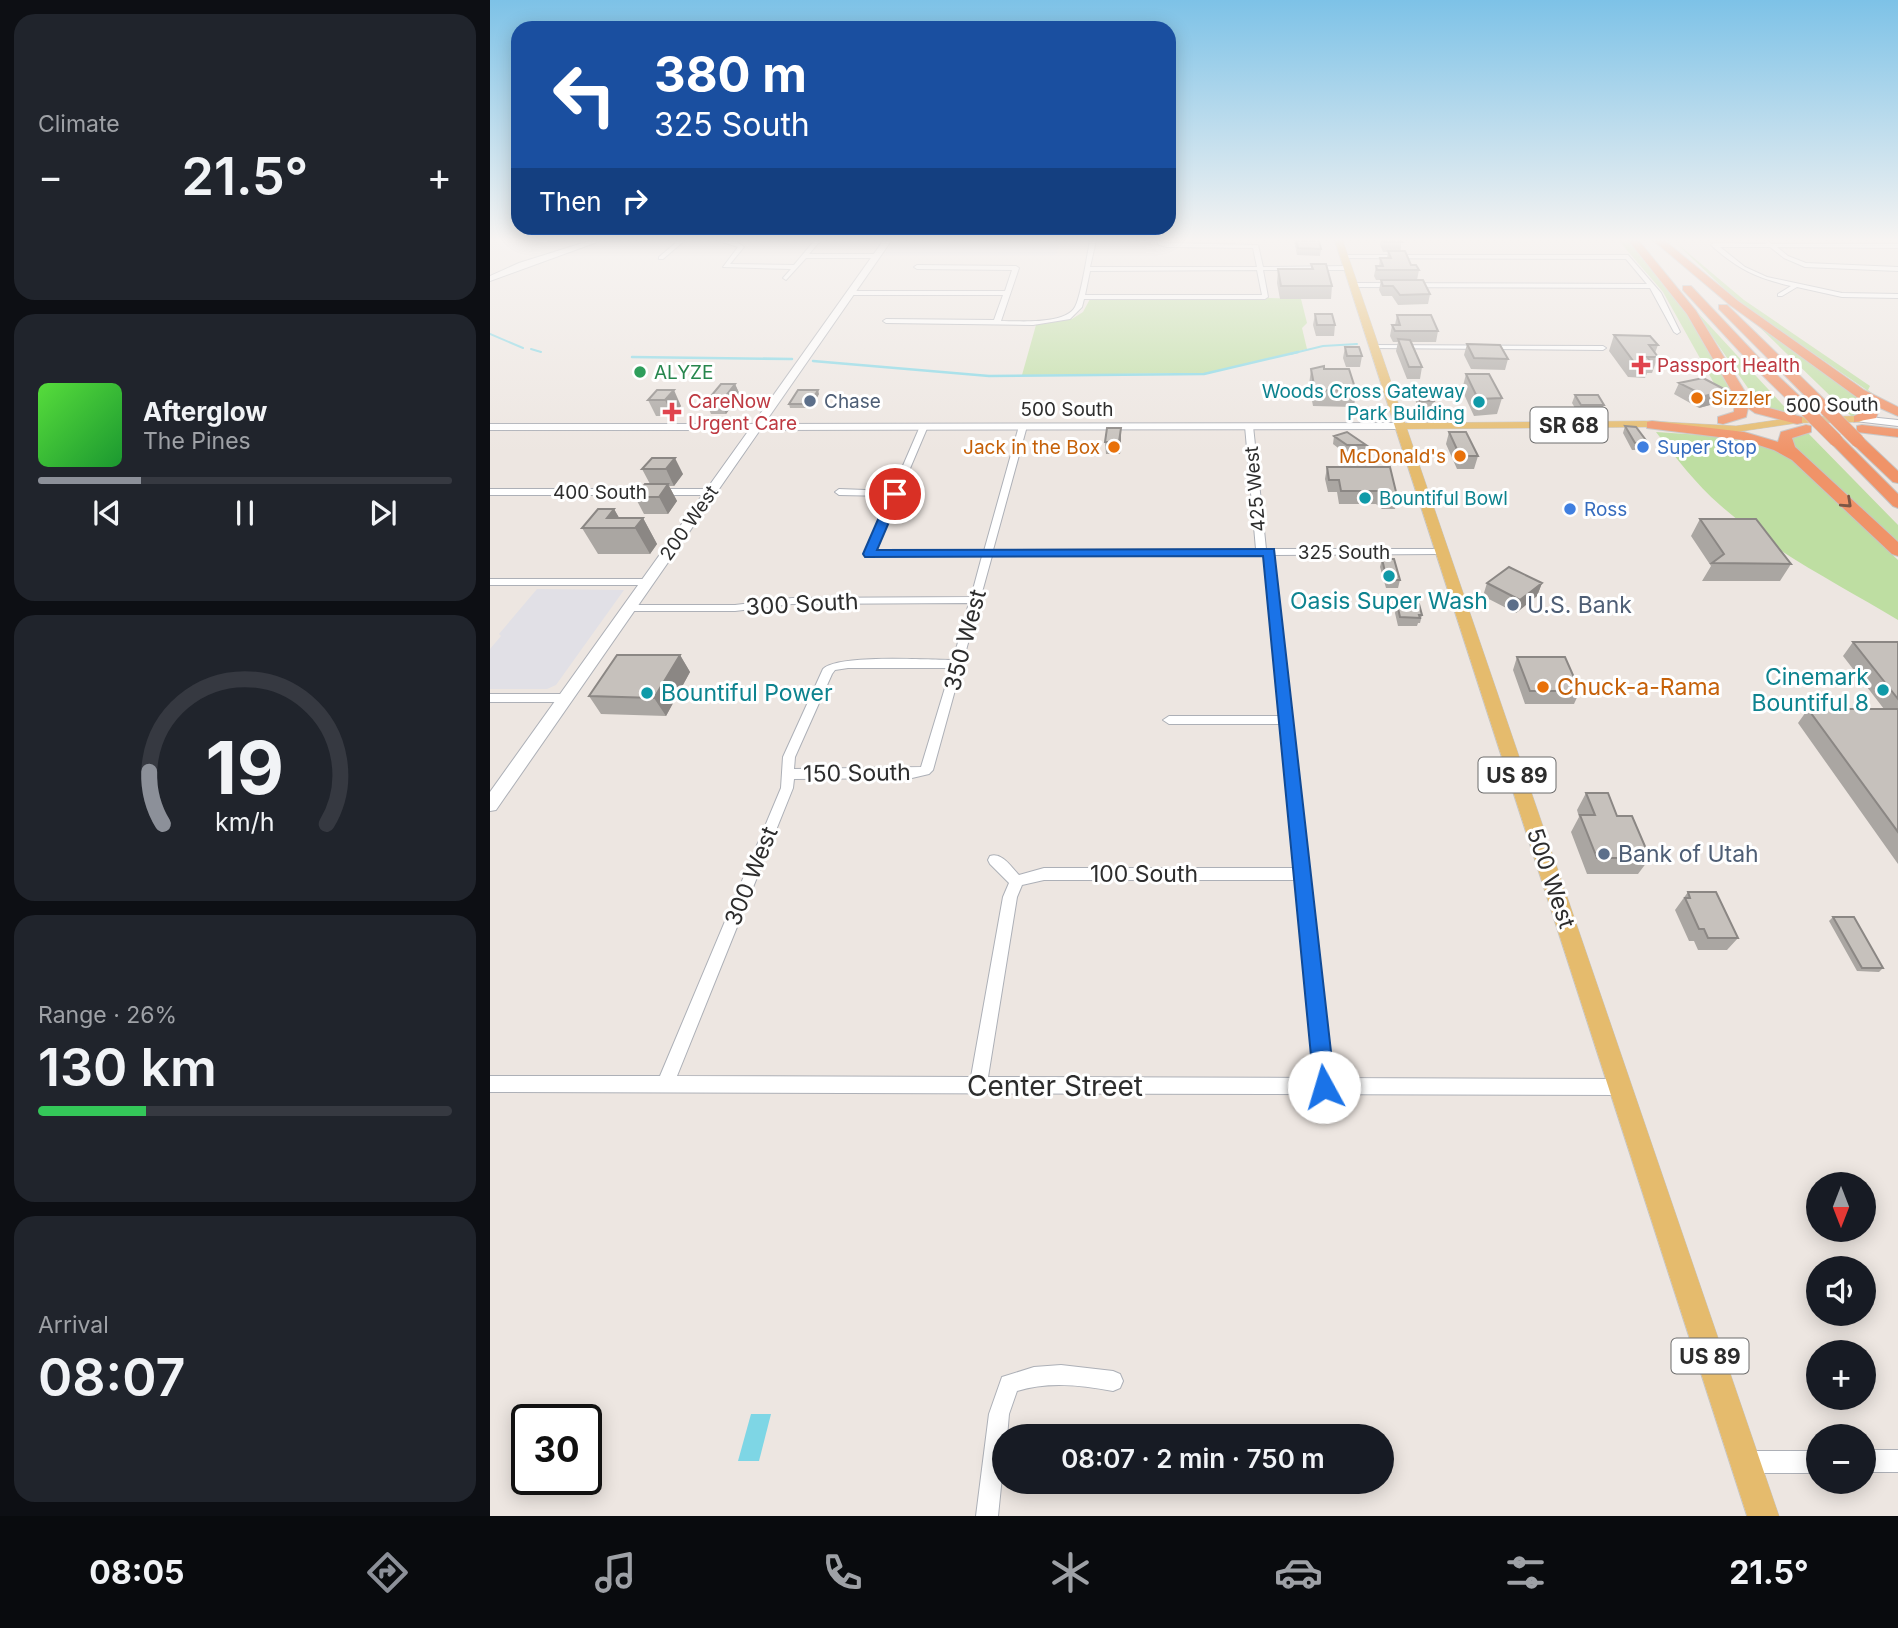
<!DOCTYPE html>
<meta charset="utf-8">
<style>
body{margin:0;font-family:Inter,sans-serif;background:#20242c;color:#f1f3f6;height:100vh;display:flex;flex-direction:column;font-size:26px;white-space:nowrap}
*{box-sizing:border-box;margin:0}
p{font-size:23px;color:#9ea1a6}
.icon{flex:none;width:38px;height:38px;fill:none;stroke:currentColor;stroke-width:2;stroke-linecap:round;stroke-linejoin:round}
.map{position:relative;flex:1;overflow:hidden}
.drawer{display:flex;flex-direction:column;gap:14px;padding:14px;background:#0d0f14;width:490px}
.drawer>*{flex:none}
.guide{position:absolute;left:21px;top:21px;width:665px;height:214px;border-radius:21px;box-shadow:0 4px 18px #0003;background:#1a4fa0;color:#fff;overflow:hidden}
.needle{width:46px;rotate:180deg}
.fabs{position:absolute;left:1316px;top:1172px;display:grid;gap:14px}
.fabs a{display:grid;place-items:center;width:70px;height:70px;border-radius:50%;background:#171b24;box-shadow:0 4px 18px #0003;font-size:35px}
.speed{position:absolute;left:21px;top:1404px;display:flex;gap:14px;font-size:35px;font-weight:700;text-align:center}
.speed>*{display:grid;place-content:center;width:91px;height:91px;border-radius:50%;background:#171b24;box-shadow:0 4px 18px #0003;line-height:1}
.speed .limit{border:4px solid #111;border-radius:10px;background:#fff;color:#111}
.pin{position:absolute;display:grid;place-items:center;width:60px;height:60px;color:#fff;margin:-30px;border:4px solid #fff;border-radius:50%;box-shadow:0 2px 7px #0007}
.me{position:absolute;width:77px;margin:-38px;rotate:354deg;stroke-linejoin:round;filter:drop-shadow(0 0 5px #0008)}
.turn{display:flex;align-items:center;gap:24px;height:147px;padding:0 28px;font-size:32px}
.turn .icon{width:91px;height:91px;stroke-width:2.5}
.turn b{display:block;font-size:49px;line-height:60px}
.then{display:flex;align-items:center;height:66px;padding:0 28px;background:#0003;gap:14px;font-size:26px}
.big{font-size:52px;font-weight:600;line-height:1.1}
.drawer .card{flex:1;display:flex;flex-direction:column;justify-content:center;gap:10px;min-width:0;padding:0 24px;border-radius:21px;background:#20242c}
.drawer .dial{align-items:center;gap:0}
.dial svg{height:182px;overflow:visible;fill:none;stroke:#363941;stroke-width:7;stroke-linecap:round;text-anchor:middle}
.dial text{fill:#f1f3f6;stroke:none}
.song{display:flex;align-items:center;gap:21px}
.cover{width:84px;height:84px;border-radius:10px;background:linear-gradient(135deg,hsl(110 70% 55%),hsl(130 70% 35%))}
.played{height:7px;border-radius:4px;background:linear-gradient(90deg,#8c9099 25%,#363941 25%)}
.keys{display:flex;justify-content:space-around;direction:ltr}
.heat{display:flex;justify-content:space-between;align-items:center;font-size:38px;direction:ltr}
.charge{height:10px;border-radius:5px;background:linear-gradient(90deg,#34c759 26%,#363941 0)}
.trip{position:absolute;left:502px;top:1424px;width:402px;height:70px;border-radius:35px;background:#171b24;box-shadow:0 4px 18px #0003;font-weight:600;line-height:70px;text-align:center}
.tabs{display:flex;height:112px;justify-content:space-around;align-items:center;background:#090b0e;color:#9ea1a6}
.tabs .icon{width:49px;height:49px}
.tabs .active{color:#8c9099}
.tabs b{font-size:32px;color:#f1f3f6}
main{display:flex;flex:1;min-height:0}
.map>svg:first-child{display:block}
</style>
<main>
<section class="drawer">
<div class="card"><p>Climate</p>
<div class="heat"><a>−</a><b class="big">21.5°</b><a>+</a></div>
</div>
<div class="card">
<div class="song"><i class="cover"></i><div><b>Afterglow</b><p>The Pines</p></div></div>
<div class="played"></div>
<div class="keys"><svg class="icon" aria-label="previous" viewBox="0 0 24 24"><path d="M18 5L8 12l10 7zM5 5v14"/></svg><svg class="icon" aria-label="pause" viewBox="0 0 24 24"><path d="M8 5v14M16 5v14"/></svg><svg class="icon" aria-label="next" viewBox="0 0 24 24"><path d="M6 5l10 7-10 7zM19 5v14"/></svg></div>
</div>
<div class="card dial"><svg viewBox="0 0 100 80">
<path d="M14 69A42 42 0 1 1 86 69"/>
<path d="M14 69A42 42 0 0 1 8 46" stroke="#8c9099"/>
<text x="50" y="56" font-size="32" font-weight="700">19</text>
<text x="50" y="72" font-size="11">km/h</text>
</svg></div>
<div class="card"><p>Range · 26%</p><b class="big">130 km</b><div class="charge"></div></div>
<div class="card"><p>Arrival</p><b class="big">08:07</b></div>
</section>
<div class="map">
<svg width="1408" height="1516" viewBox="0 0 1408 1516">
<rect width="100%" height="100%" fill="#ede6e1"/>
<path fill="#e1e0e6" d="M403,241H571L566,255H394Z
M47,589L134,590L66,685L57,689H0V649L11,636L9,634Z"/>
<path fill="#bedea2" d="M1129,241H1139L1199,317L1252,406L1230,401V394L1173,292Z
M1184,241L1254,300L1380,386L1378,390L1394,402L1246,300Z
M779,298L811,299L817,323L812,328L817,349L718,373L532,375L546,325L582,319L593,312L600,299Z
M1206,313H1208L1302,415L1277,410L1263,401L1260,391Z
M1260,318L1370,396L1381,410L1369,416H1361Z
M1166,432L1257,438L1296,453L1408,560V620C1349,584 1283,552 1230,505C1206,484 1186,458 1166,432Z
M1318,433L1408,525V543L1306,449L1301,439L1302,436Z"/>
<path fill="#7ed6e5" d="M261,1414H281L269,1461H248Z"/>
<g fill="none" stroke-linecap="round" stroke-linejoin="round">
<path stroke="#7ed6e5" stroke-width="2" d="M0,334L33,348
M41,349L51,352
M800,354L833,346L867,344"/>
<path stroke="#7ed6e5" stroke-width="2.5" d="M142,357L302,359
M323,361L499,376L714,374L808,352"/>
<defs>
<path id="street" d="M188,241H194L173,259H169V257Z
M229,241L247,242L254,247L240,264L304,265L324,241H330L319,254H387L390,256L387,258H316L296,280L293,278L301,269L233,267L248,247Z
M600,241H606L600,267H767L763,248L677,247L669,245L666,241L677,243L768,245L773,267L858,266L861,268L858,270H773L778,297L775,299H594L592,307L580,319L543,325L396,323L393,321L396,319L504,320L513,295H361L358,293L361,291H515L522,270L427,269L424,267L427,265L526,266L529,268L511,321C529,321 575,325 585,307C591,297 597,255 600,241ZM767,270L772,295H595L600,271Z
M1278,241L1282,244H1408V248L1287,247L1298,256L1316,263L1408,267V271L1315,267L1294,258L1280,247H1230L1255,267L1277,277L1352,293L1408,294V298L1352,297L1307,287L1292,296H1288V294L1301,286C1267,278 1247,269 1221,245L1224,243L1276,244Z
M854,255H1138L1171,293L1190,332L1187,334L1184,332L1160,288L864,287L861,285L864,283L1157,284L1136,259L852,258Z
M884,345L1113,346L1116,348L1113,350L882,348L881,347Z
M431,424L438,426L385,551H494L529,426L533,424L537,426L503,550L766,549L755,426L759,424L763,426L776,549H954L956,551L951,554L784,555L841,1078L1131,1079L1137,1081L1139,1087L1137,1093L1131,1095L0,1092V1076H170L291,788L293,757L333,669C348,654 438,660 463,660L479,603L302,604L245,611H139L134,608L139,605H245L302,598L481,597L492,556H376L374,554L399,496L349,495L345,492L349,489L402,491ZM774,555L790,716H679L673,720L679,724H791L805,868H554L529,875C521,867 512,852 500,856L498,860L500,864L519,883L513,897L481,1077L187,1076L303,788L304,779L422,778L439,774L443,770L502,556ZM358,668H461L431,767L304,769L305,757L342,674L345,670ZM554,880H806L825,1078L498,1077L527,897L532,885Z
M0,489H220L224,492L220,495H0Z
M0,579H157L162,582L157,585H0Z
M0,694H76L82,698L76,702H0Z
M571,1365L623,1371L630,1374L633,1381L630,1388L623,1391C591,1385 558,1381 527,1391L519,1414L517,1437H514V1457L508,1516H486L499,1414L512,1377L544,1367Z
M1374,1450H1408V1472H1374Z
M1256,1451H1328V1473H1256L1248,1470L1245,1462L1248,1454Z"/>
<path id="secondary" d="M99,241H110L0,281V276L29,263Z
M393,241H401L274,424L910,423L915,426L910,429L270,430L6,810L0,811V792L259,430H0V424H263Z
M1369,416L1408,420V426L1365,421V417Z"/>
<path id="primary" d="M845,241H853L915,423L1155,421L1246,426L1307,417L1369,416L1375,419L1369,422L1307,423L1246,432L1155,427L917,429L1289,1516H1257Z"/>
<path id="highway" d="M1139,241H1149L1206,311L1257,395L1275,407L1312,417V423L1307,424L1265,413L1258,408L1256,417L1233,424L1228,423V417L1244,412L1245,397L1197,314Z
M1164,241H1175L1248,301L1374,390L1408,407V416L1390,408L1386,418L1364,422V416L1378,410L1375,403L1240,305Z
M1193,286H1201L1271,360L1320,406V412H1310L1263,366L1193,290Z
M1229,305H1237L1341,406V412H1331L1229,309Z
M1162,421L1254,432L1288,442L1291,432L1316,425L1321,426V432L1302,438L1305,447L1408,542V556L1402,554L1302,460L1284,450L1253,440L1157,428V422Z
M1372,425L1408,429V437L1367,432V426Z
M1346,436L1351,437L1408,494V508L1403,506L1341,443L1339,440Z
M1368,437L1373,438L1408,471V483L1403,482L1363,444L1361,441Z"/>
</defs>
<use href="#street" stroke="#adb0b7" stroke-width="2"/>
<use href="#secondary" stroke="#adb0b7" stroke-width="2"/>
<use href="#primary" stroke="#c4c4c4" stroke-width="1"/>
<use href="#highway" stroke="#c4c4c4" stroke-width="2"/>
<use href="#street" fill="#fff" fill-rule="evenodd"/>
<use href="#secondary" fill="#fff" fill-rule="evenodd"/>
<use href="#primary" fill="#e5bb6d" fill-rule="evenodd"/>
<use href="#highway" fill="#f09368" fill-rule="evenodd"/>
<defs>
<path id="highway-bridge" d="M1315,409L1346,440
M1336,409L1368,441"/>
</defs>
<use href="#highway-bridge" stroke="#c4c4c4" stroke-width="14" stroke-linecap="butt"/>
<use href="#highway-bridge" stroke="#f09368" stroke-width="13"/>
</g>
<path fill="#aaa6a2" d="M804,241H829L831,249L830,256L807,255Z
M891,241H911V251L921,265L929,270L927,280L940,294L938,304L908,305L902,296H892L889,290L891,280H886L884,276L886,266H889L890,258H897L898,252H893L890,245Z
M821,264L842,286L841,299H790L787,283L788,269H821Z
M825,314L845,325L844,336H826L823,325Z
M907,315L948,331L946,342H922L932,367L930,379H917L906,351L908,342H903L900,336L902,325H905Z
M1124,335L1168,345L1165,353L1168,357L1162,373H1157L1155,378L1138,377L1119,351Z
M977,344L1018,359L1015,370L981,369L974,355Z
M855,347L872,356L870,367H856L853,358Z
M821,369H834L866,391L864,407L823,406L819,385Z
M976,374L1012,398L1007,414L984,416L972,390Z
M1189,383L1236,390L1231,402L1209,408L1184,394Z
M245,384L250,395L236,414H221L216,402Z
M926,389L944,401L942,409H929L924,397Z
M167,390L191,406L182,416H166L158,400Z
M329,394L321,408H300L299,404Z
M1085,395L1114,405L1111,413H1088L1082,403Z
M1135,426L1158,443L1155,450H1142L1133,433Z
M631,428V441L630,454H616L615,442Z
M959,432L988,456L984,469H967L956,444Z
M844,436L876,445L874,453L856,454L843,444Z
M162,458L193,474L184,486H179L187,501L178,514H154L145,497L160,484L152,469Z
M837,467L907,496L905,509H892L886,504H849L847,492H838L835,479Z
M124,509L129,518H153L167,544L160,554H108L92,528Z
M1210,519L1301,564L1290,581H1212L1221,566L1201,536Z
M892,559L910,580L908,588H896L890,567Z
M997,583H1052L1047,596L1026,613L993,596Z
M907,604L932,615L930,623H928L927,626H908L905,613Z
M1363,642H1408V864L1308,723L1318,709H1394L1353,656Z
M190,655L200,672L176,716L111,714L99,696Z
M1027,657L1090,691L1084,704H1035L1023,670Z
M1096,793L1127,816L1160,858L1148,874H1097L1081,832L1089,817L1087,810Z
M1198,892L1248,938L1237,950H1208L1204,941H1199L1185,910Z
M1343,917L1393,968L1389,972L1367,971L1339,921Z"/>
<path fill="#8b8784" d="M245,384L250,395L236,414L231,402Z
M184,390L191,406L182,416L175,400Z
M328,390L329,394L321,408L320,404Z
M1236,390L1231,402L1209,408L1215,396Z
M631,428V441L630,454L629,442Z
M185,458L193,474L184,486L176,469Z
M178,484L187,501L178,514L169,497Z
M124,509L135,528L117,518Z
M153,518L167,544L160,554L145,528Z
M1052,583L1047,596L1026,613L1030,600Z
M190,655L200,672L176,716L164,698Z"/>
<path fill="#c6c1bc" stroke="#8b8784" stroke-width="2" d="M806,241H829L831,249L808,248Z
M894,241H911L912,242H895Z
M898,251H915L921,265H926L929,270H887L886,266H893L890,258H901Z
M821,264H836L842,286H791L788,269H823Z
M891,280H933L940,294L910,295L903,286H893Z
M825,314H842L845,325H827Z
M907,315H941L948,331H905L902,325H910Z
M1124,335L1160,336L1168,345H1159L1168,357H1157L1161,362H1144Z
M908,339L920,340L932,367H919Z
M977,344L1010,345L1018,359L984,358Z
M855,347H869L872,356H857Z
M834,366V369H859L866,391L825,390L821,369Z
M976,374H999L1012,398L988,399Z
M1213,378L1236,390L1215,396L1189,383Z
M231,384H245L231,402H216Z
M926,389H939L944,401H930Z
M167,390H184L175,400H158Z
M308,390H328L320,404H299Z
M1085,395H1108L1114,405H1091Z
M1135,426L1146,427L1158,443H1145Z
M617,428H631L629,442H615Z
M857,432L876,445H857L844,436Z
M959,432H976L988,456H970Z
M162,458H185L176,469H152Z
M837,467H900L907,496H894L889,491H851L849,480H839Z
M155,484H178L169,497H145Z
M108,509H124L117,518H153L145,528H92Z
M1210,519H1266L1301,564L1222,563L1234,554Z
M892,559H904L910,580H897Z
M1019,567L1052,583L1030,600L997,583Z
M907,604H929L932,615H929L930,618L910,617Z
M1363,642H1408V699Z
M127,655H190L164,698L99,696Z
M1027,657H1075L1090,691H1040Z
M1318,709H1408V832Z
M1096,793H1118L1127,816H1142L1160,858H1107L1090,815H1105Z
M1198,892H1226L1248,938H1218L1214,929H1209L1195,898H1200Z
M1343,917H1364L1393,968H1372Z"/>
<defs><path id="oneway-chevron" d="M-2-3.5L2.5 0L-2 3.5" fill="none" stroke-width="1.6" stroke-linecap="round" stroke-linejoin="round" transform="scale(1.75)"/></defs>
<use stroke="#7b5645" href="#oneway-chevron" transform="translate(1357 503) rotate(43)"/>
<linearGradient id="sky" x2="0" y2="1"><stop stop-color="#7dc2e7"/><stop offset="0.53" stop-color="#f7f4f2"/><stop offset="1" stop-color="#f7f4f2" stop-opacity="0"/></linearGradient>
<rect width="1408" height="453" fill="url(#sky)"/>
<path fill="#1a73e8" stroke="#114b97" stroke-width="2" d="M405,490L411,494L387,550L784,549L845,1087L842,1094L834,1097L827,1094L824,1087L773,556L375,557L373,554L399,494Z"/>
<g fill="#e0444e" stroke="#fff" stroke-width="2.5">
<path d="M1147.5 354.5h7v7h7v7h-7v7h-7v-7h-7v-7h7z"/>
<path d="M178.5 401.5h7v7h7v7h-7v7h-7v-7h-7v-7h7z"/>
</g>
<circle fill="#2e9e5b" stroke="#fff" stroke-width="2.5" cx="150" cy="372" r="7"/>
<g fill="#e8710a" stroke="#fff" stroke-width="2.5">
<circle cx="1207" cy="398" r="7"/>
<circle cx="624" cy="447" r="7"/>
<circle cx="970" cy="456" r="7"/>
<circle cx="1053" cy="687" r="7"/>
</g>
<g fill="#5c6f8a" stroke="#fff" stroke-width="2.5">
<circle cx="320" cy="401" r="7"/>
<circle cx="1023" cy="605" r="7"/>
<circle cx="1114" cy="854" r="7"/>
</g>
<g fill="#0f9aa8" stroke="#fff" stroke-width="2.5">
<circle cx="989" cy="402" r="7"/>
<circle cx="875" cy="498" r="7"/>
<circle cx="899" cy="576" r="7"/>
<circle cx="1393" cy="690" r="7"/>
<circle cx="157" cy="693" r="7"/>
</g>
<g fill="#3f7fe0" stroke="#fff" stroke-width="2.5">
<circle cx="1153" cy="447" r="7"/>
<circle cx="1080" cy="509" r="7"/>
</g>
<g text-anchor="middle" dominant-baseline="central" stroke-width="6" stroke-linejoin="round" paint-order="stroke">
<g font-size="19" fill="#be3a42" stroke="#fff" text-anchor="start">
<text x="1167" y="365">Passport Health</text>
<text x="198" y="401">CareNow<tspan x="198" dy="22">Urgent Care</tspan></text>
</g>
<g font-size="19" fill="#27864d" stroke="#fff" text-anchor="start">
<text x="164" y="372">ALYZE</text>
</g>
<g font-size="19" fill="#0d838f" stroke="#fff" text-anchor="end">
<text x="975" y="391">Woods Cross Gateway<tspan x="975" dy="22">Park Building</tspan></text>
<text x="889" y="498" text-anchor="start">Bountiful Bowl</text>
</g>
<g font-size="19" fill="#c56008" stroke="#fff" text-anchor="end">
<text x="1221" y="398" text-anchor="start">Sizzler</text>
<text x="610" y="447">Jack in the Box</text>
<text x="956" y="456">McDonald's</text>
</g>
<g font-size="19" fill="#4e5e75" stroke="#fff" text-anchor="start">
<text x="334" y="401">Chase</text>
</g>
<g font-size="19" fill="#2d2d2d" stroke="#fff">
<text transform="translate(1342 405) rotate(-1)">500 South</text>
<text x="577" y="409">500 South</text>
<text transform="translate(765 489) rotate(-95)">425 West</text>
<text x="110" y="492">400 South</text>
<text transform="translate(199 523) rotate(-55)">200 West</text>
<text x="854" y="552">325 South</text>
</g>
<g font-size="19" fill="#366cbe" stroke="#fff" text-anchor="start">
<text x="1167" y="447">Super Stop</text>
<text x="1094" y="509">Ross</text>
</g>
<g fill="#fff" stroke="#6c6c6c" stroke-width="2">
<rect x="1040.5" y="407.5" width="77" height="35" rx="5"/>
<rect x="988.5" y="757.5" width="77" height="35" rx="5"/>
<rect x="1181.5" y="1338.5" width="77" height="35" rx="5"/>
</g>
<g font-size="21" font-weight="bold" fill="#2d2d2d">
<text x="1079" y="425">SR 68</text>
<text x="1027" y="775">US 89</text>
<text x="1220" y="1356">US 89</text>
</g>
<g font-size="23" fill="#0d838f" stroke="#fff">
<text x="899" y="601">Oasis Super Wash</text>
<text x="1379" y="677" text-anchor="end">Cinemark<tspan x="1379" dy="26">Bountiful 8</tspan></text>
<text x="171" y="693" text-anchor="start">Bountiful Power</text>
</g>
<g font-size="23" fill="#2d2d2d" stroke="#fff">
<text transform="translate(312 604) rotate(-3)">300 South</text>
<text transform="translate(475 640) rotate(-75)">350 West</text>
<text transform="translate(367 773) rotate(-1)">150 South</text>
<text x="654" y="874">100 South</text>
<text transform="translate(261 876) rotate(-68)">300 West</text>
<text transform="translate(1061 878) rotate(71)">500 West</text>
</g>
<g font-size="23" fill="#4e5e75" stroke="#fff" text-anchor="start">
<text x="1037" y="605">U.S. Bank</text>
<text x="1128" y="854">Bank of Utah</text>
</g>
<g font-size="23" fill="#c56008" stroke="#fff" text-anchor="start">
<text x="1067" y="687">Chuck-a-Rama</text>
</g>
<g font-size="28" fill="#2d2d2d" stroke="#fff">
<text x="565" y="1086">Center Street</text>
</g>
</g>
</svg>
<div class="fabs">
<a><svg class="needle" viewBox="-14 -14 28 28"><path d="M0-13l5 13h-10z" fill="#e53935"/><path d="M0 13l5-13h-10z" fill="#9ea1a6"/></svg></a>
<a><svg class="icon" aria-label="sound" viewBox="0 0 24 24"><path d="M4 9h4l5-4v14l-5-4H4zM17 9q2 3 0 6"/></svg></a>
<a>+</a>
<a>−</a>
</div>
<div class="speed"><div class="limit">30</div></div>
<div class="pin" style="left:405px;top:494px;background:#d93025"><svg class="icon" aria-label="arrive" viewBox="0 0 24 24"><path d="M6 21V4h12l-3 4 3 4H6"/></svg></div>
<svg class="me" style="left:834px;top:1087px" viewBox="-20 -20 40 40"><circle r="19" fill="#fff"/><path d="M0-13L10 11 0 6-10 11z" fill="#1a73e8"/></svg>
<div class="trip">08:07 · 2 min · 750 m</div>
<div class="guide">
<div class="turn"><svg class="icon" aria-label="left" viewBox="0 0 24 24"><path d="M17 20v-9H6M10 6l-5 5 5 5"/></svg><div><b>380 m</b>325 South</div></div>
<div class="then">Then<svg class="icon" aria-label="right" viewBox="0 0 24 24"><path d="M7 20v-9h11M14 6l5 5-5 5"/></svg></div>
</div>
</div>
</main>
<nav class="tabs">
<b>08:05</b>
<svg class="icon active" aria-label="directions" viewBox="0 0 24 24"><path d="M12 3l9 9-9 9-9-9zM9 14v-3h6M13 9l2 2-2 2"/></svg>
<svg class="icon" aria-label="music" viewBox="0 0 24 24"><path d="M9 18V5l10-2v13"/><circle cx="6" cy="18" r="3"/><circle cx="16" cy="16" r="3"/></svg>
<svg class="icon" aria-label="phone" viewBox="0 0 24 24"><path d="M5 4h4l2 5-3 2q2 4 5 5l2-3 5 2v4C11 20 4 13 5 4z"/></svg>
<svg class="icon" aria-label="climate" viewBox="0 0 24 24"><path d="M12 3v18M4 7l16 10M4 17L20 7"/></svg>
<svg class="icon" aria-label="car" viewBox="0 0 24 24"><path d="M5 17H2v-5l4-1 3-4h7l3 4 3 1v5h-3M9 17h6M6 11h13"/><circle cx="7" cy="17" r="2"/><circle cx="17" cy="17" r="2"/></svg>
<svg class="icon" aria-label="filters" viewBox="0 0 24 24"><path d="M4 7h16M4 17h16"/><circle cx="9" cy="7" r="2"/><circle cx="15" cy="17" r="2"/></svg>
<b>21.5°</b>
</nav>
